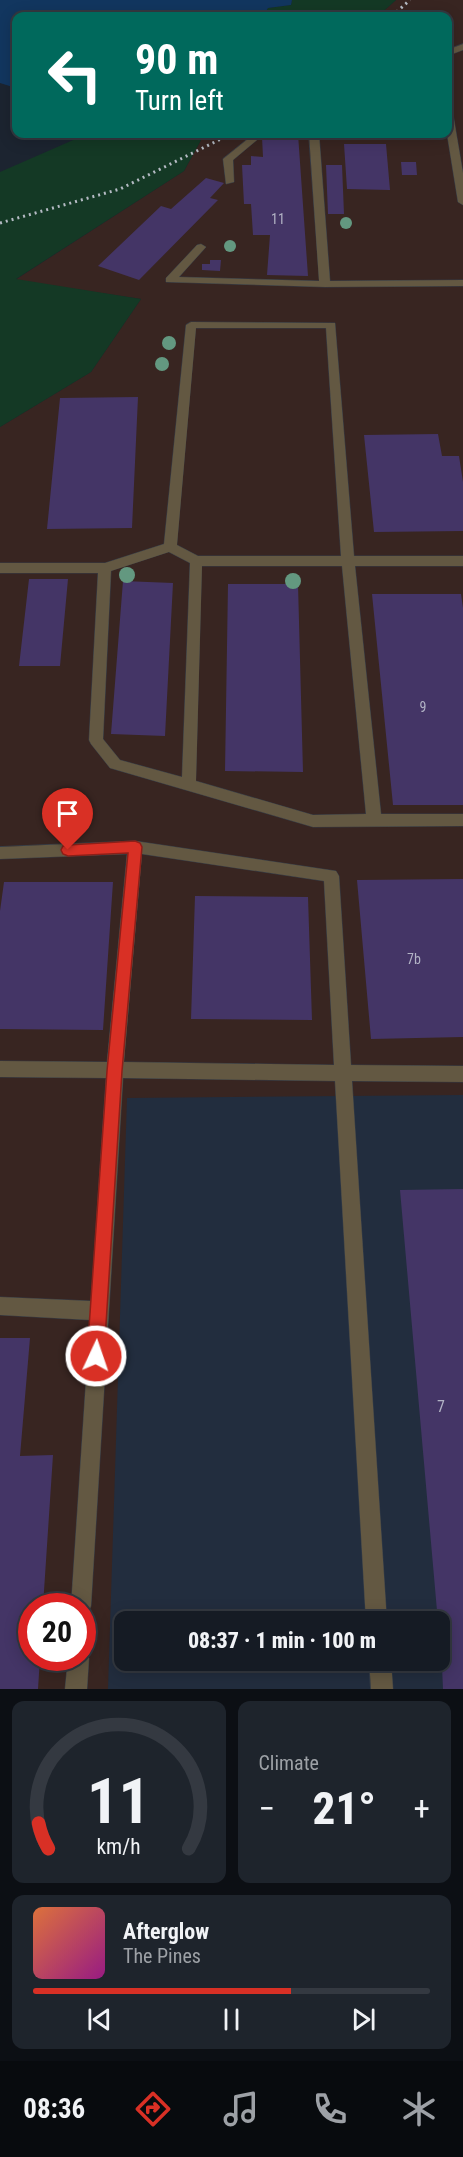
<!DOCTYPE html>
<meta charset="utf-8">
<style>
body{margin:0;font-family:"Roboto Condensed",sans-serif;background:#1e242c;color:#f1f3f6;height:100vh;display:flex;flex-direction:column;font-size:22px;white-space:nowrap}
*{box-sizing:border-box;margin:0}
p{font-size:20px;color:#9da1a6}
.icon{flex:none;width:33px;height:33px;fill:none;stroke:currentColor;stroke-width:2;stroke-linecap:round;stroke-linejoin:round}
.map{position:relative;height:1689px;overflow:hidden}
.side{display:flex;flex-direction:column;gap:12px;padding:12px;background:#0c0f14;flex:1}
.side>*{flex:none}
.top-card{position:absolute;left:12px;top:12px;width:440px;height:126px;border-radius:12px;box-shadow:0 3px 15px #0003,0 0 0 2px #343941;background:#00695c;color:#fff;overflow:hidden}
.speed{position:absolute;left:18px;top:1593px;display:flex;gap:12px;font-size:30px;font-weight:700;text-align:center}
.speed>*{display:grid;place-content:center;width:78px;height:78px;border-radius:50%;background:#151b24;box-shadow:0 3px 15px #0003,0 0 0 2px #343941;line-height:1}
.speed .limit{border:9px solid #d22;background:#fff;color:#111}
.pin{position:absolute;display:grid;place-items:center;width:51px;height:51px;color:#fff;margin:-62px -26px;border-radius:50% 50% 50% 0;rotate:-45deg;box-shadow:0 0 6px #0007}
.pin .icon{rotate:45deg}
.me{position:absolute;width:66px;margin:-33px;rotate:3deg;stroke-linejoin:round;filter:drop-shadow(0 0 4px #0008)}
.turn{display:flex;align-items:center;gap:21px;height:126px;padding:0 24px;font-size:27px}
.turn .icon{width:78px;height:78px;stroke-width:2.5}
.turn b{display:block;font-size:42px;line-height:51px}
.big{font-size:45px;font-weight:800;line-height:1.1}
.side .card{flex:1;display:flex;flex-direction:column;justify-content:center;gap:9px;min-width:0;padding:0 21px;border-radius:12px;background:#1e242c}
.side .dial{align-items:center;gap:0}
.dial svg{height:156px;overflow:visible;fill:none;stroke:#343941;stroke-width:7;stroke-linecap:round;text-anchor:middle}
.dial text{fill:#f1f3f6;stroke:none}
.song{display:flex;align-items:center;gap:18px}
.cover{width:72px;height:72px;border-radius:9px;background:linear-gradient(135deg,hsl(20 70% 55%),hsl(310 70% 35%))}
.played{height:6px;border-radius:3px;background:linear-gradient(90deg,#d93025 65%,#343941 65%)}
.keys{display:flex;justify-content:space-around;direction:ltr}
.heat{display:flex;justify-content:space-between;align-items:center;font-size:33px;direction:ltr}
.side .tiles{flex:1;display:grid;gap:12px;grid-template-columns:1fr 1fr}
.card:last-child{grid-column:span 2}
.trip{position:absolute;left:114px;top:1611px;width:336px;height:60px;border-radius:12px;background:#151b24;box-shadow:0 3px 15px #0003,0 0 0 2px #343941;font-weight:800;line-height:60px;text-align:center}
.tabs{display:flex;height:96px;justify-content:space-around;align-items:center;background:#080b0e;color:#9da1a6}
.tabs .icon{width:42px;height:42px}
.tabs .on{color:#d93025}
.tabs b{font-size:27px;color:#f1f3f6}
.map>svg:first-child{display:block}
</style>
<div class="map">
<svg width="463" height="1689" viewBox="0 0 463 1689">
<rect width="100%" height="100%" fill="#1c2430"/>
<path fill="#382521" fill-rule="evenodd" d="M396,0H463V1689H0V427L91,372L141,299L15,280L184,171L201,140L211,134H447V16H378ZM32,1606H82V1658H32ZM124,1622H440V1660H124Z"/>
<path fill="#222d3e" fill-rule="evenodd" d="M463,1095V1689H108L127,1098ZM124,1622H440V1660H124Z"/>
<path fill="#143925" d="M292,0H396L378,16H263L268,8L291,5Z
M87,134H211L201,140L184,171L16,279L141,299L91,372L0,427V172Z"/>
<path fill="#12365f" d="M0,0H292L291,5L268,8L263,16H16V88L0,83Z"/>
<path fill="#443566" d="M286,134H298L308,276L267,275L270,235H253L251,204H244L242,165H251V156L263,157L262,137H286Z
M344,144H386L390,190L347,189Z
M401,162H416L417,175H402Z
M326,165H342L344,214H328Z
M206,178L224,183L210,198L218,200L139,280L98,266L161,206L171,209Z
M210,260H221L220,271L202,270V264H210Z
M138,397L132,528L47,529L60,398Z
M438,434L442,456H459L463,482V531L374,532L364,435Z
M29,579H68L60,666H19Z
M123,581L173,583L165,736L111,734Z
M228,584H298L303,772L225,771Z
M372,594H461L463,608V805H393Z
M463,879V1037L371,1039L357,880Z
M4,882H113L103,1030L0,1029V911Z
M195,896L308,897L312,1020L191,1019Z
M463,1189V1689H443L440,1622H438L400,1190Z
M0,1338H30L20,1456L53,1455L43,1606H32V1658H40L38,1689H0Z"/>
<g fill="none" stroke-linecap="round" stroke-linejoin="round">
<defs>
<path id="minor" d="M463,44V50L447,56V50Z
M447,105L452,108L463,173V205L458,202L447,134Z
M254,134H264L233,160L234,182L226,184L223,159Z
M309,134H319L330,281L463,280V286L325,287L166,282V278L197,245L201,244L206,247L179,277L319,281Z
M191,322L335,323L354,556H463V566H355L381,814H463V826L313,827L110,768L91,744L89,740L98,573H0V563H105L164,544L186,325ZM196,328H326L341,556H198L177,545ZM169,552L190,563L182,777L120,760L103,739L111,571ZM202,566H342L366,814L313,815L196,781Z
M135,841L336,871L339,876L351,1065L463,1066V1082L352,1081L387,1622H366L335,1081L123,1078L91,1606L88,1613L82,1616V1606H71L90,1320L0,1315V1297L91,1301L106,1078L0,1077V1061L107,1062L127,854L0,859V847ZM142,854L324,881L334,1065L124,1062Z
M82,1649L89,1658L87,1689H65L68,1658H82Z
M369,1660H391L393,1689H371Z"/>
</defs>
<use href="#minor" stroke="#363e49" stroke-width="1"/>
<use href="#minor" fill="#635842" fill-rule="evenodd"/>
<path stroke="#b5bbc4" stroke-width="3" stroke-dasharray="2 4" stroke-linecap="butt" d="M392,16L410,0
M0,223L120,189L231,134"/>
</g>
<g fill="#639880">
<circle cx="346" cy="223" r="6"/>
<circle cx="230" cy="246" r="6"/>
<circle cx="169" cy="343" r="7"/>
<circle cx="162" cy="364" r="7"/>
<circle cx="127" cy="575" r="8"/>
<circle cx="293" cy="581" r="8"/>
</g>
<path fill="#d93025" stroke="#8d1f18" stroke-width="1.5" d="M135,841L140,843L142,847L122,1071L104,1356L102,1362L96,1365L89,1362L87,1356L107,1071L128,853L68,856L63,854L61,850L63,846L68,845Z"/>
<g text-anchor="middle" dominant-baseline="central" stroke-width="6" stroke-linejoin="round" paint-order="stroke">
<g font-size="14" fill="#b2b3c5">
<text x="278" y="219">11</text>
<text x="423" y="707">9</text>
<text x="414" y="959">7b</text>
</g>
<g font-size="16" fill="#b2b3c5">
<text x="441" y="1406">7</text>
</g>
</g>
</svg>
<div class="speed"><div class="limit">20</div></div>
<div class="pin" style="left:68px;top:850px;background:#d93025"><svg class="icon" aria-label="arrive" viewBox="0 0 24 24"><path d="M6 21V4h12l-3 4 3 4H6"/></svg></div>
<svg class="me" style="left:96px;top:1356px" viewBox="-20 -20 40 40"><circle r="17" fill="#d93025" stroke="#fff" stroke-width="3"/><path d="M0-11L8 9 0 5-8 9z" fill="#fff"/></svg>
<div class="trip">08:37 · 1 min · 100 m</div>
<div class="top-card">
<div class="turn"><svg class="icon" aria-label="left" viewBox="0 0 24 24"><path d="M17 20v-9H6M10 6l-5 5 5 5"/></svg><div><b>90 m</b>Turn left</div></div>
</div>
</div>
<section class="side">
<div class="tiles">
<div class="card dial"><svg viewBox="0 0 100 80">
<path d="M14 69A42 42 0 1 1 86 69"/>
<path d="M14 69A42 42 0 0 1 9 56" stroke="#d93025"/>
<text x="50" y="56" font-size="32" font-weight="700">11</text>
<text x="50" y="72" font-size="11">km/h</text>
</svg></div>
<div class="card"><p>Climate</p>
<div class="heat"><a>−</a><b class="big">21°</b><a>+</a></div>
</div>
<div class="card">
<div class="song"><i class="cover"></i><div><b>Afterglow</b><p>The Pines</p></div></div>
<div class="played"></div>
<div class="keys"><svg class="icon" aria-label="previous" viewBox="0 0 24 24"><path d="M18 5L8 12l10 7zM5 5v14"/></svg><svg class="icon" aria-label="pause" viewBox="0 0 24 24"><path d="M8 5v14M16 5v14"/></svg><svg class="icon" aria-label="next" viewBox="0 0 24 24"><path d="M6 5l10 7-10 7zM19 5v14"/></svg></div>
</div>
</div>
</section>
<nav class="tabs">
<b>08:36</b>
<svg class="icon on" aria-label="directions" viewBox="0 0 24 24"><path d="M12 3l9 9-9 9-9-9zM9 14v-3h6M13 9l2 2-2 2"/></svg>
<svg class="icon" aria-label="music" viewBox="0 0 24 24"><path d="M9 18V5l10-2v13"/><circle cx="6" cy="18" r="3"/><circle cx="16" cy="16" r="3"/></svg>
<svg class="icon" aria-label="phone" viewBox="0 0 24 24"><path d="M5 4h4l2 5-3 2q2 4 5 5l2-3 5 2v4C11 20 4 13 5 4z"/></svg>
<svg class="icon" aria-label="climate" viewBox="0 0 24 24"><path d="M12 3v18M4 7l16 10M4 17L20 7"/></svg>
</nav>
